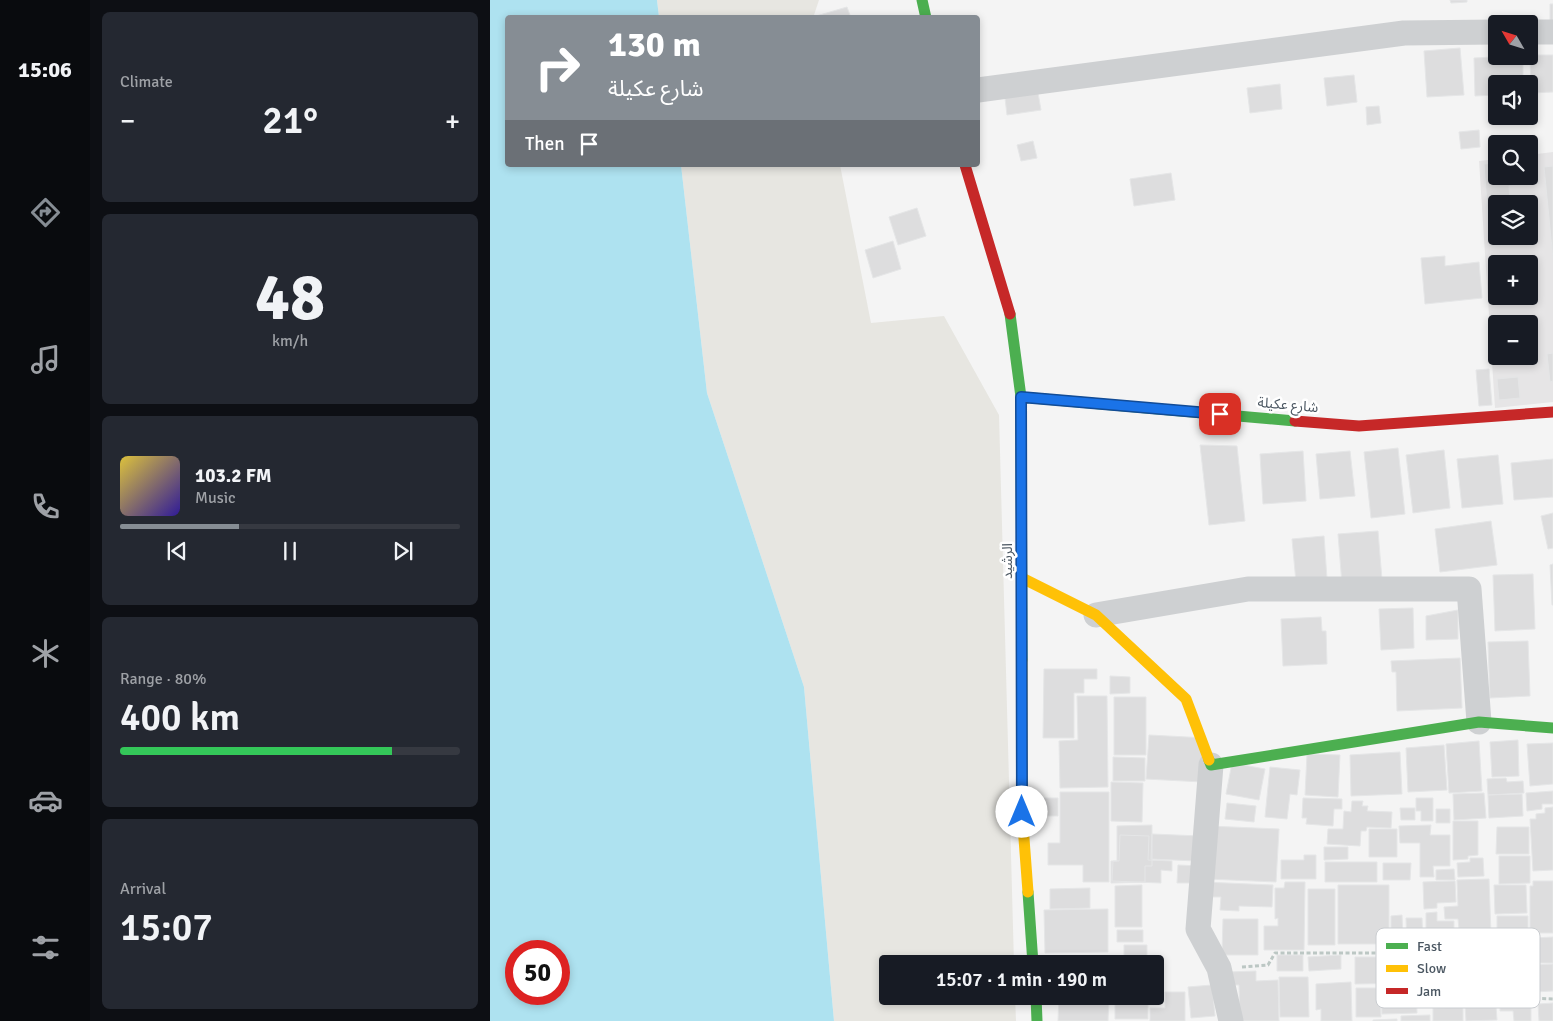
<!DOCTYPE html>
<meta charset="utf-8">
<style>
body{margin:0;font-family:Signika,"Noto Sans Arabic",sans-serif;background:#242831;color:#f1f3f6;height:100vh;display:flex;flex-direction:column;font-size:19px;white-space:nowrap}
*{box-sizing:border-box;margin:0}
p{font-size:16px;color:#9ea1a6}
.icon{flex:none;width:28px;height:28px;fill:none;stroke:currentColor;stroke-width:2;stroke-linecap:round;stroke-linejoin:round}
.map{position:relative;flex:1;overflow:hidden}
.side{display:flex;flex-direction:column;gap:12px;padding:12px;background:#0d0f14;width:400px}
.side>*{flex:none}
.hud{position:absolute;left:15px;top:15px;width:475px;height:152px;border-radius:5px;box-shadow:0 2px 8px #0003;background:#868d94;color:#fff;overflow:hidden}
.needle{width:32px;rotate:309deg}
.fabs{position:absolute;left:998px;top:15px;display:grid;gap:10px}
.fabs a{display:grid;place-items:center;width:50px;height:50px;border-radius:5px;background:#171b24;box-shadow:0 2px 8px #0003;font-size:25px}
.speed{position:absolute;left:15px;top:940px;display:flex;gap:10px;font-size:25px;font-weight:700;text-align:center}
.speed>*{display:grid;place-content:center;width:65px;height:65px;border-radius:50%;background:#171b24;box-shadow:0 2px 8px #0003;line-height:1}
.speed .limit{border:8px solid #d22;background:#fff;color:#111}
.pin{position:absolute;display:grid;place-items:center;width:42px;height:42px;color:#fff;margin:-21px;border-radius:10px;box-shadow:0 2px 8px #0006}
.me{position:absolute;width:55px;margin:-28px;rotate:0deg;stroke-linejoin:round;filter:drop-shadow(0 0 4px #0008)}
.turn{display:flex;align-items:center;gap:18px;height:105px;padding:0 20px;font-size:22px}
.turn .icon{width:65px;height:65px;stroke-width:2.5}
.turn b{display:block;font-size:35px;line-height:42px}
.then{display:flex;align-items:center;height:48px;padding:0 20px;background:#0003;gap:10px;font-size:19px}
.big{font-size:38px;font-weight:600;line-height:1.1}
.side .widget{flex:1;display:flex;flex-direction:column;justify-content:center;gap:8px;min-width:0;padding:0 18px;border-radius:8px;background:#242831}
.side .dial{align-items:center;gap:0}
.dial b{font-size:65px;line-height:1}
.song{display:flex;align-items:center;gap:15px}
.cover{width:60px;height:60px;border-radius:8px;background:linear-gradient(135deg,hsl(50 70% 55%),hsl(250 70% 35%))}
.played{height:5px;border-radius:2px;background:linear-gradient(90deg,#868d94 35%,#363941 35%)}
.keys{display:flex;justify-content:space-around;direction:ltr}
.heat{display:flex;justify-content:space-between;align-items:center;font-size:28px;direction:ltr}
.charge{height:8px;border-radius:4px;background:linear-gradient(90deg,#34c759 80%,#363941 0)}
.trip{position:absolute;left:389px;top:955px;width:285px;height:50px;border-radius:5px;background:#171b24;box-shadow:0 2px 8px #0003;font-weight:600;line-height:50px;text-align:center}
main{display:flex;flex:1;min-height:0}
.dock{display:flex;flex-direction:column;width:90px;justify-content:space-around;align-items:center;background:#090b0e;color:#9ea1a6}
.dock .icon{width:35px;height:35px}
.dock .selected{color:#868d94}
.dock b{font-size:22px;color:#f1f3f6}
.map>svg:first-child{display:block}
</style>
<main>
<nav class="dock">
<b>15:06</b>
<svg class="icon selected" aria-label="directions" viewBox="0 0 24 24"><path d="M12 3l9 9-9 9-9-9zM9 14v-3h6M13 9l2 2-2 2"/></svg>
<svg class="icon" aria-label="music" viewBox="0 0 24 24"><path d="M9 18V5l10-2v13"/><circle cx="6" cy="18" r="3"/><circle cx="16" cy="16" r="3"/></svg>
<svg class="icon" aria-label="phone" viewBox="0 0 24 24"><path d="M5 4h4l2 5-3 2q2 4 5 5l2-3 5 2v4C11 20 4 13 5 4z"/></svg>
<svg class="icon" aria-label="climate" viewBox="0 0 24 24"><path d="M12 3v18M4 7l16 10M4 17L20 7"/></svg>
<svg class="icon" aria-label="car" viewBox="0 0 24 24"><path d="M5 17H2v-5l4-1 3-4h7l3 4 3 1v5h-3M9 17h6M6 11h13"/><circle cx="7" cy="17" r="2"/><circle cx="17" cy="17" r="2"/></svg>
<svg class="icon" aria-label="filters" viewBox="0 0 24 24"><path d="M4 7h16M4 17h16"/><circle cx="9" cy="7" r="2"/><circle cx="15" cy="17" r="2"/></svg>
</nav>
<section class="side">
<div class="widget"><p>Climate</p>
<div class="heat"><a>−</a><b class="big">21°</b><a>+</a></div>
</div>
<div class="widget dial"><b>48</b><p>km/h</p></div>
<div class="widget">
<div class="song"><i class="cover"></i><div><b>103.2 FM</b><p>Music</p></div></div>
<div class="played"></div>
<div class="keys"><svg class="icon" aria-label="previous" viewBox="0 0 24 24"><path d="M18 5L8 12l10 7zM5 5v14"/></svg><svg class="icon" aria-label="pause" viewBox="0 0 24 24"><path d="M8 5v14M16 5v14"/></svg><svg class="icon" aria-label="next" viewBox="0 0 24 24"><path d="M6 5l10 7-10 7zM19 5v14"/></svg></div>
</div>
<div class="widget"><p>Range · 80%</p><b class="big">400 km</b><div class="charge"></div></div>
<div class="widget"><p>Arrival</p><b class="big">15:07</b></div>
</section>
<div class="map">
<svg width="1063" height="1021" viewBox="0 0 1063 1021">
<rect width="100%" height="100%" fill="#f4f4f4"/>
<path fill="#e6e5e6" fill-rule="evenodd" d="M1063,152V402L1005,408L989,161L1006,159V176H1039V155ZM1006,204H1039V236H1006ZM1006,264H1039V296H1006ZM1006,324H1039V356H1006Z"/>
<path fill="#e7e6e1" d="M167,0H329L323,18L169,17Z
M191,165H350L381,323L454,316L509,415L524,964H398V996H525L526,1021H344L314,687L217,393Z"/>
<path fill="#aee2f0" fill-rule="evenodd" d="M0,0H167L169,17L18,18V165H191L217,393L314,687L344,1021H0ZM69,951V994H26V951Z"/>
<path fill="#ddddde" stroke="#e5e6e7" d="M960,0H977V2L961,3Z
M1060,4H1063V21H1060Z
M357,7L361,18H324L323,17Z
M970,48L974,95L937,97L934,51Z
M1040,55H1063V92L1041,93Z
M1026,56L1033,61V84H1006V95L985,96L984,58Z
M864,75L867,102L837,106L834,78Z
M790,84L792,109L760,113L757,88Z
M548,93L551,110L517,115L515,98Z
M889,106L891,123L877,125L876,107Z
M989,130L990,147L971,149L969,132Z
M543,141L547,158L531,161L527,145Z
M1047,160L1049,184L1019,186L1020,204H1006V236H1022L1023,245L1000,246L994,164L1006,163V176H1039V161Z
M1063,166V259L1054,167Z
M681,173L685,200L644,206L640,179Z
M427,208L436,236L408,245L399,217Z
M403,241L411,269L383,278L375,250Z
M955,256V266L989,262L992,298L935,304L931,258Z
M1004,266H1006V289Z
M1063,353V381L1060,382L1057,354Z
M999,369L1002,405L989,406L986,370Z
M1028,377L1030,398L1009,400L1007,379Z
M710,445L747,446L755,521L719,525Z
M908,448L915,514L881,518L874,452Z
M954,450L960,508L923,513L916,455Z
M813,451L816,501L773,504L770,454Z
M860,451L865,496L830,499L826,454Z
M1008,455L1013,504L972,508L967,459Z
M1063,459V497L1024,500L1021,463Z
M1063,513V548L1058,549L1051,516Z
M1001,521L1007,565L950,572L945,529Z
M888,531L892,580L852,584L848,534Z
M834,536L837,579L806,582L802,539Z
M1063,564V605H1062L1060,565Z
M1043,574L1045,629L1005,631L1003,575Z
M923,608L924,648L891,650L889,609Z
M968,610V639L936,640V616Z
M831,617L832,631H836L837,664L793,666L791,619Z
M1038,641L1040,696L1000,698L998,642Z
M970,658L972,708L907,711L906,672H902L901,661Z
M554,669H607V679H594V693H584V738H553Z
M620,676L640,677V693L620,694Z
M587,696H617L618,787L570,788L569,741L588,740Z
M624,697H656V755H624Z
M659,735L716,738L713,782L656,779Z
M1028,740L1029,776L1002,777L1000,742Z
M989,741L992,791L959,793L956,744Z
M1063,743V784L1040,786L1037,744Z
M954,745L957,790L918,792L916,748Z
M910,752L912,794L861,796L860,755Z
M817,754L850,755L848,797L815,795Z
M623,757L655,758V781H623Z
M742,763L775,769L769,800L736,794Z
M780,767L810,770L807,795L800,794L797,819L775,817Z
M1016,778L1017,782L1033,781L1034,793L998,795L997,779Z
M621,782L653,783L652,822L621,821Z
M1063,791V804H1052V809L1037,811L1036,793Z
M570,792H619V882H593V865H558V843H570Z
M994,793L996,818L964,820L963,794Z
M1032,794L1033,816L999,818L998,795Z
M550,798H568V816H550Z
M813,798L852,799V809H844L843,826L816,824L817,818H812Z
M926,798H943V821H931V811H926Z
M862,801H873L872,806H878L877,811L902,812L901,828L877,827L876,831H871L870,846L837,844L838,829H853L854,811L861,812Z
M737,803L766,806L764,822L735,819Z
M1063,807V870L1043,871L1040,819H1046V814L1055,813V808Z
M910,808H925V820H911Z
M946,809H960V823H946Z
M963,821H988V855L978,856V859L963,860Z
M662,825V866H655V882L621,883V861H627V826Z
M941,825L940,835H960V866H943L944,877H930V843H910L909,826Z
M719,826L789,829L786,882L717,879Z
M1007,827H1039V854H1006Z
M879,829H907V857H879Z
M662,834L709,836L707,861L661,859Z
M630,835L659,836L658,860L682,861V871L671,870V883L622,881L623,861H629Z
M834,847H858V859L834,860Z
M814,855H826V879H791V860H814Z
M1009,856H1040V883L1009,884Z
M980,858H993L994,876L968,877L967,863L980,862Z
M835,862H887V882H835Z
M893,863H921L920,880H893Z
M688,865L709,866V883H687Z
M964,869L965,880H946V870Z
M999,879L1001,935L980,936L979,929H969L968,919H955L954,907L968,906L967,880Z
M965,881L966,902L947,903V908L934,909L933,882Z
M1043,881H1063V933H1040V886H1043Z
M714,882L783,885L782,907L749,906V911L730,910L731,897H714Z
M795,882H815L814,950H774V926H788V918L785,919V888H794Z
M652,885V927H625V886Z
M848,885H899V944H848Z
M1004,885H1036L1037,913L1005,914Z
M600,888V908L560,909V889Z
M818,889H845V945H818Z
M618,909V952L555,953L554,910Z
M947,912V921H964V929L936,930V913Z
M912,915L913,939H901V916Z
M1007,916H1038V938H1007Z
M916,918H932L933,946H917Z
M733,919H768V955H732Z
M627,930H653V942H627Z
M1063,937V963H1043V938Z
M634,945H657V964H623V959H634Z
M787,955H813V971H787Z
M851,955V969L819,971L818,957Z
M563,956H619V964H563Z
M865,957H927V983L865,984Z
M1063,964V991L1044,992V965Z
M766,971V981L788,980L789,1021H750L749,985H738V972Z
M789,977H818L819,1017H790Z
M861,982L862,1021H831V1009L826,1010V984Z
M722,985L725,1016L701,1018L698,987Z
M926,987L927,1013L892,1014L891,988Z
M866,988H890L891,1017H866Z
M675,992H695V1021H660V1008H675Z
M569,996L619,998L618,1021H568Z
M625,996H658V1019H625Z
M1041,998V1021H1024L1023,1011H1010V999Z
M1063,1003V1021H1049L1048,1004Z
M1006,1005L1007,1020L976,1021L975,1006Z
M973,1007V1021H943V1008Z
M940,1015V1021H911V1016Z
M907,1019V1021H883V1020Z"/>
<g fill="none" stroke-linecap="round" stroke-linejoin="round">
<path stroke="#bcc7c4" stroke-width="3" stroke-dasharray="4 2.5" stroke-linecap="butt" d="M752,967L778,965L785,953H931L932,1004L1008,997L1063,999"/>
<path stroke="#ced0d2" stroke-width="25" d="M1039,32H1063
M488,90L914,33L1006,32
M606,615L758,589H979L989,722
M721,765L708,929L729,968L741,1021"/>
<path stroke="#4caf50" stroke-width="11" d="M432,0L436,18
M520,314L531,397L532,660
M531,397L805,421
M719,760L721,765L989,722L1063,728
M538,892L543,964
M546,996L547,1021"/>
<path stroke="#ffc107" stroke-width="11" d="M532,578L606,615L696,699L719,760
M532,660V812L538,892"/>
<path stroke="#c62828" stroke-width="11" d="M475,165L520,314
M805,421L869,426L1063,412"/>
</g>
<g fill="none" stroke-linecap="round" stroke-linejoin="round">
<defs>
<path id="route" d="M532,812L531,397L730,414"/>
</defs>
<use href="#route" stroke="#114b97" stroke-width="12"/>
<use href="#route" stroke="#1a73e8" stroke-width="9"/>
</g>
<g text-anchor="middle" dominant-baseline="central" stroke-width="5" stroke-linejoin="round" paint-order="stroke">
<g font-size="14" fill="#4a5661" stroke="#fff">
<text transform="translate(798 405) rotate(5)">شارع عكيلة</text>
<text transform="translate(517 561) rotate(-90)">الرشيد</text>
</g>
</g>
<rect x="886" y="928" width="164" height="80" rx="8" fill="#fff" stroke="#c9ccd0" stroke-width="1"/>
<rect x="896" y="943" width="22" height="6" fill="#4caf50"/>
<rect x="896" y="965" width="22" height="7" fill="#ffc107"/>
<rect x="896" y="988" width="22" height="6" fill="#c62828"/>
<g font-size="14" fill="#4a5661">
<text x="927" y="951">Fast</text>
<text x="927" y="973">Slow</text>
<text x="927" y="996">Jam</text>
</g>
</svg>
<div class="fabs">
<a><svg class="needle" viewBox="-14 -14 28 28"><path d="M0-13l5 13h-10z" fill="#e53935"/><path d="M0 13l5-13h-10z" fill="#9ea1a6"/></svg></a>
<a><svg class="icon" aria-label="sound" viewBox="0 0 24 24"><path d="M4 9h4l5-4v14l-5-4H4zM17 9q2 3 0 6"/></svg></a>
<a><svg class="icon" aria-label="search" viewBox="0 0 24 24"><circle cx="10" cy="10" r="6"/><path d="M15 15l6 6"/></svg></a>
<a><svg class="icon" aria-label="layers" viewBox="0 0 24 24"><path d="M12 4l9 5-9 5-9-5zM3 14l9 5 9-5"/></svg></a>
<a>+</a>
<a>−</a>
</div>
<div class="speed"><div class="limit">50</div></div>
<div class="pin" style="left:730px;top:414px;background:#d93025"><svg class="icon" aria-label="arrive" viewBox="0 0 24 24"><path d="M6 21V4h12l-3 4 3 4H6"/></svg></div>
<svg class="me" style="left:532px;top:812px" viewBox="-20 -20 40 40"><circle r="19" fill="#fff"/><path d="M0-13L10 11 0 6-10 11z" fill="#1a73e8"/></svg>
<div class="trip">15:07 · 1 min · 190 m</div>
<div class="hud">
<div class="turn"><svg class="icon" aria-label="right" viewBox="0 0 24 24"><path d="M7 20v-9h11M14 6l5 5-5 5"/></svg><div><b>130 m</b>شارع عكيلة</div></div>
<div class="then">Then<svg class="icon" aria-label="arrive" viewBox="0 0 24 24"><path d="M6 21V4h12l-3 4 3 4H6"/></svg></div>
</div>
</div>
</main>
